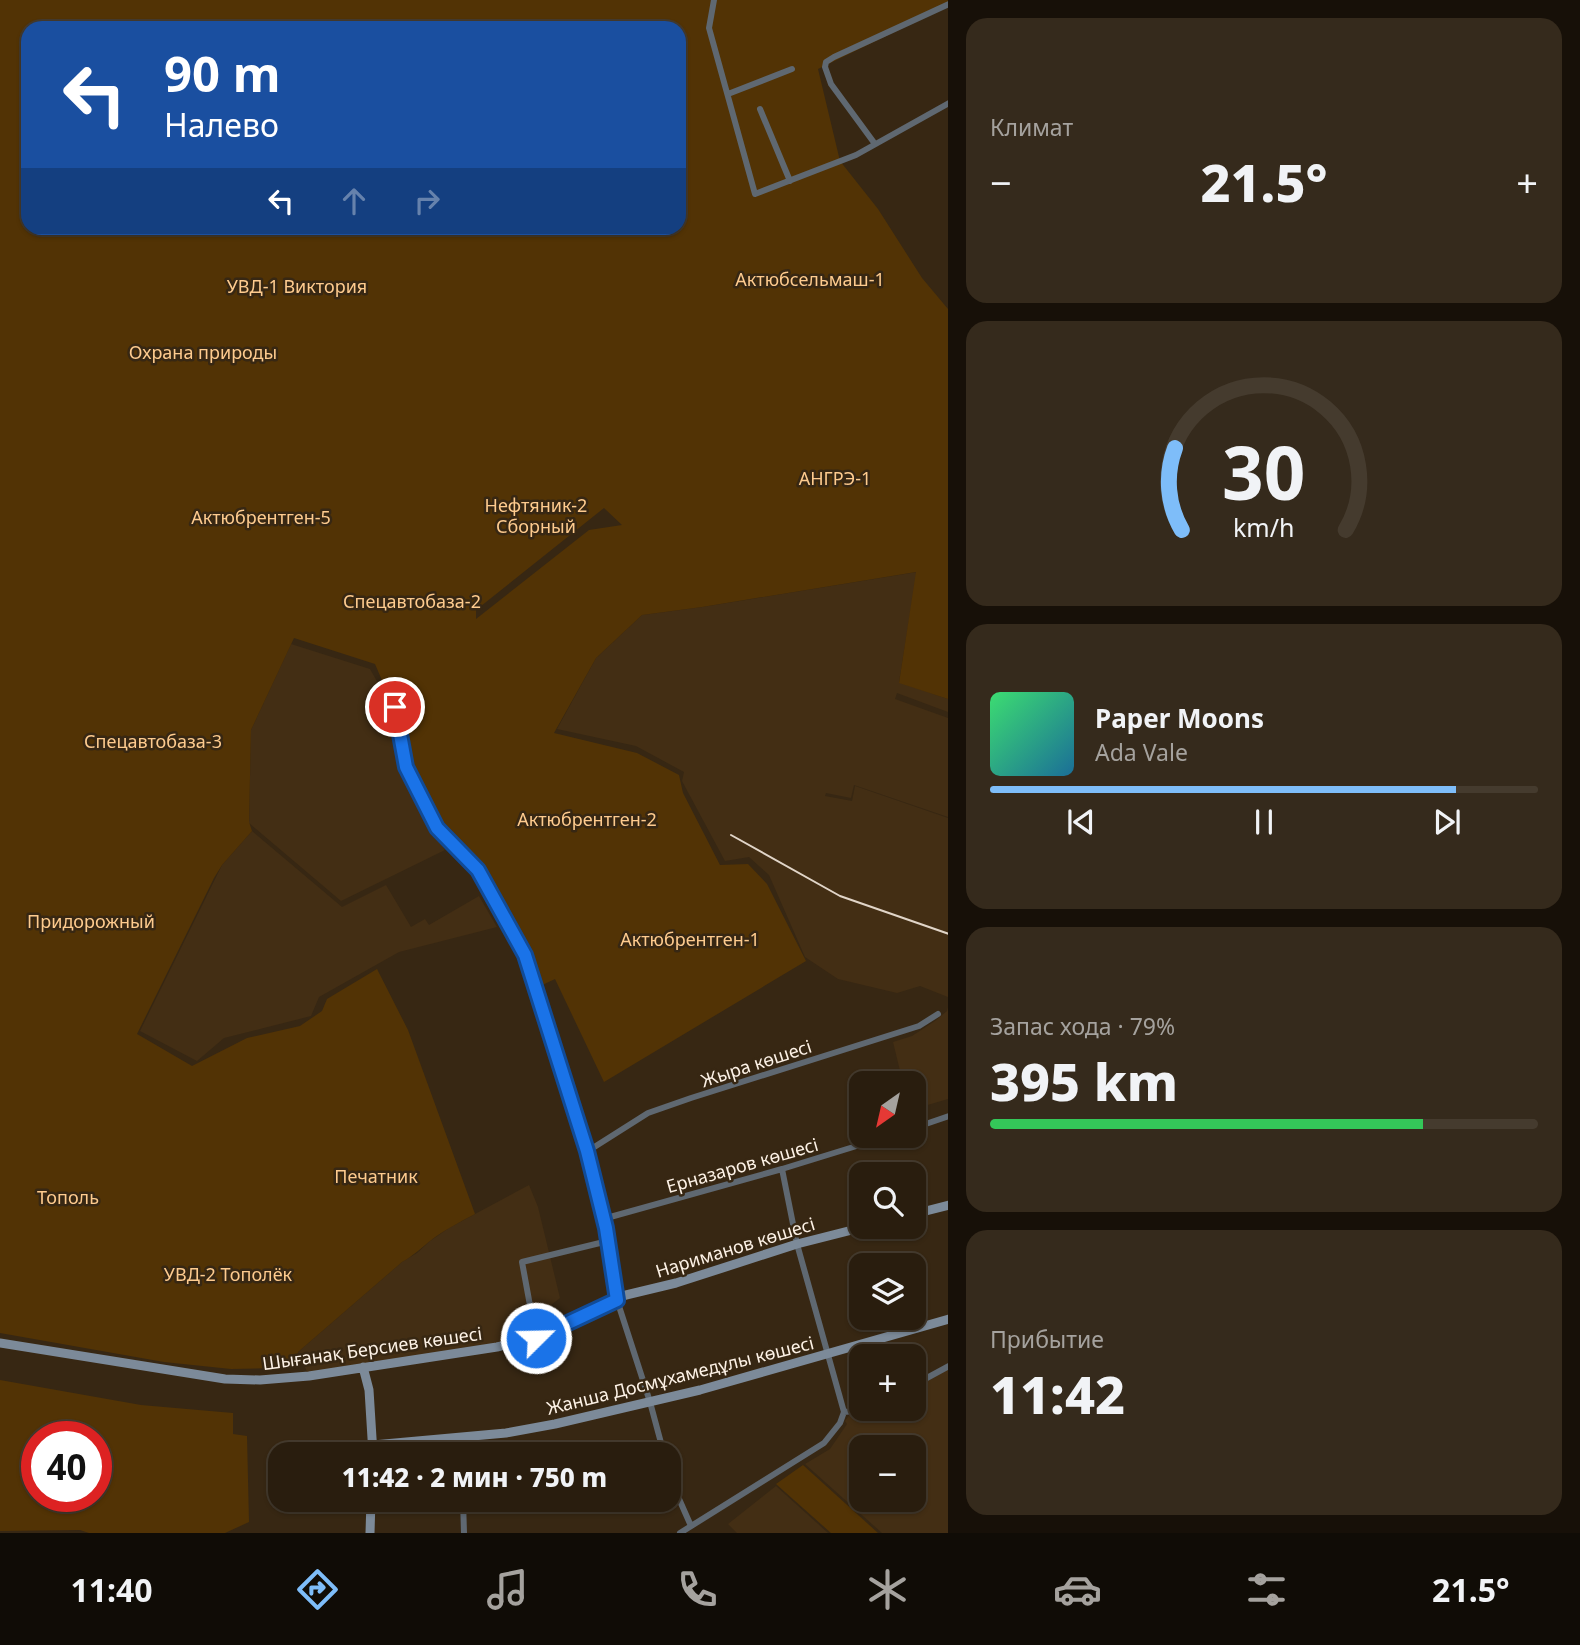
<!DOCTYPE html>
<html lang="ru">
<meta charset="utf-8">
<style>
body{margin:0;font-family:"Noto Sans",sans-serif;background:#352a1c;color:#f1f3f6;height:100vh;display:flex;flex-direction:column;font-size:26px;white-space:nowrap}
*{box-sizing:border-box;margin:0}
p{font-size:23px;color:#a5a29e}
.icon{flex:none;width:38px;height:38px;fill:none;stroke:currentColor;stroke-width:2;stroke-linecap:round;stroke-linejoin:round}
.map{position:relative;flex:1;overflow:hidden}
.panel{display:flex;flex-direction:column;gap:18px;padding:18px;background:#171008;width:632px}
.panel>*{flex:none}
.top-card{position:absolute;left:21px;top:21px;width:665px;height:214px;border-radius:21px;box-shadow:0 2px 5px #0004,0 0 0 2px #453b2e;background:#1a4fa0;color:#fff;overflow:hidden}
.needle{width:46px;rotate:214deg}
.tools{position:absolute;left:849px;top:1071px;display:grid;gap:14px}
.tools a{display:grid;place-items:center;width:77px;height:77px;border-radius:14px;background:#291d0e;box-shadow:0 2px 5px #0004,0 0 0 2px #453b2e;font-size:35px}
.speed{position:absolute;left:21px;top:1421px;display:flex;gap:14px;font-size:35px;font-weight:700;text-align:center}
.speed>*{display:grid;place-content:center;width:91px;height:91px;border-radius:50%;background:#291d0e;box-shadow:0 2px 5px #0004,0 0 0 2px #453b2e;line-height:1}
.speed .limit{border:10px solid #d22;background:#fff;color:#111}
.pin{position:absolute;display:grid;place-items:center;width:60px;height:60px;color:#fff;margin:-30px;border:4px solid #fff;border-radius:50%;box-shadow:0 2px 7px #0007}
.me{position:absolute;width:77px;margin:-38px;rotate:67deg;stroke-linejoin:round;filter:drop-shadow(0 0 5px #0008)}
.turn{display:flex;align-items:center;gap:24px;height:147px;padding:0 28px;font-size:32px}
.turn .icon{width:91px;height:91px;stroke-width:2.5}
.turn b{display:block;font-size:49px;line-height:60px}
.lanes{display:flex;align-items:center;height:66px;padding:0 28px;background:#0003;justify-content:center;gap:35px;direction:ltr}
.lanes .off{opacity:.35}
.big{font-size:52px;font-weight:800;line-height:1.1}
.panel .widget{flex:1;display:flex;flex-direction:column;justify-content:center;gap:10px;min-width:0;padding:0 24px;border-radius:21px;background:#352a1c}
.panel .dial{align-items:center;gap:0}
.dial svg{height:182px;overflow:visible;fill:none;stroke:#453b2e;stroke-width:7;stroke-linecap:round;text-anchor:middle}
.dial text{fill:#f1f3f6;stroke:none}
.song{display:flex;align-items:center;gap:21px}
.cover{width:84px;height:84px;border-radius:10px;background:linear-gradient(135deg,hsl(140 70% 55%),hsl(200 70% 35%))}
.played{height:7px;border-radius:4px;background:linear-gradient(90deg,#7ebdf9 85%,#453b2e 85%)}
.keys{display:flex;justify-content:space-around;direction:ltr}
.heat{display:flex;justify-content:space-between;align-items:center;font-size:38px;direction:ltr}
.charge{height:10px;border-radius:5px;background:linear-gradient(90deg,#34c759 79%,#453b2e 0)}
.trip{position:absolute;left:268px;top:1442px;width:413px;height:70px;border-radius:21px;background:#291d0e;box-shadow:0 2px 5px #0004,0 0 0 2px #453b2e;font-weight:800;line-height:70px;text-align:center}
.dock{display:flex;height:112px;justify-content:space-around;align-items:center;background:#100c06;color:#a5a29e}
.dock .icon{width:49px;height:49px}
.dock .selected{color:#7ebdf9}
.dock b{font-size:32px;color:#f1f3f6}
main{display:flex;flex:1;min-height:0}
.map>svg:first-child{display:block}
</style>
<main>
<div class="map">
<svg width="949" height="1533" viewBox="0 0 949 1533">
<rect width="100%" height="100%" fill="#372713"/>
<path fill="#432e14" fill-rule="evenodd" d="M917,572L899,682L948,699V712L897,693L895,699L948,718V817L854,785L851,798L826,793L825,796L852,801L855,786L948,818V997L920,986L897,993L838,979L805,957L769,875L749,857L725,861L682,781L684,772L636,746L557,729L596,658L642,615L702,607Z
M291,644L370,669L386,697L407,784L445,850L341,901L249,823L251,730Z
M252,831L342,907L386,885L411,927L425,919L429,925L479,896L497,927L399,952L319,997L311,1016L224,1038L197,1061L140,1031L222,865Z
M948,1007V1099L914,1109V1083H903L893,1042L912,1036L935,1021L947,1011Z
M529,1185L538,1207L560,1298L551,1305L560,1328L536,1338L309,1376L298,1352L402,1262L417,1253L430,1241L449,1228Z
M948,1369V1533H882L805,1464L830,1449L847,1424L845,1421L851,1413H875L879,1409H914V1389ZM861,1447H914V1500H861Z
M776,1486L828,1533H737L728,1524Z"/>
<path fill="#523305" fill-rule="evenodd" d="M0,0H948V5L940,10L818,69L840,161L878,209L922,278L948,309V699L899,683L916,572L702,607L642,615L596,658L554,733L637,753L679,775L683,793L720,865L748,864L767,884L806,961L604,1082L555,979L536,988L525,955L479,873L443,828L420,787L396,713L375,664L294,638L251,730L249,822L252,831L222,865L214,878L137,1034L192,1066L247,1038L300,1026L322,1011L327,999L377,969L408,1030L475,1214C460,1222 444,1230 430,1241C421,1248 413,1256 402,1262L298,1352L296,1361L280,1368L231,1369L164,1362L0,1333ZM28,28H679V228H28ZM604,508L622,525L589,530L476,619V610Z
M0,1380L141,1405L233,1413V1434L247,1436L249,1522L225,1533H89L80,1530L0,1531ZM37,1437H96V1496H37Z
M803,1465L878,1533H831L776,1484Z"/>
<g fill="none" stroke-linecap="round" stroke-linejoin="round">
<path stroke="#5f6871" stroke-width="6" d="M714,0L709,28L755,194L856,155L949,103
M728,94L792,69
M760,109L790,181
M875,144L831,84L825,67L826,62L834,57L949,4
M395,707L406,767L437,828L478,870L525,955L588,1151L606,1228L617,1300L650,1402L664,1454
M914,1128L949,1116
M588,1151L648,1113L691,1098L919,1026L938,1014
M782,1169L797,1244L844,1412
M603,1219L782,1169L889,1136
M536,1338L522,1262L608,1241
M914,1385L949,1366
M844,1412L873,1409
M460,1438L461,1454
M668,1474L691,1526
M463,1500L464,1533
M680,1533L824,1443L840,1423L844,1412"/>
<path stroke="#7c8a99" stroke-width="9" d="M914,1214L949,1205
M0,1343L225,1379L260,1380L309,1376L497,1347L540,1337L626,1295L676,1283L797,1244L864,1227
M363,1367L369,1390L373,1454
M373,1445L506,1433L555,1424L700,1390L949,1319
M370,1533L371,1500"/>
<path stroke="#e1d5c8" stroke-width="2" d="M731,835L840,896L949,934"/>
</g>
<g fill="none" stroke-linecap="round" stroke-linejoin="round">
<defs>
<path id="route" d="M395,707L406,767L437,828L478,870L525,955L587,1151L606,1228L617,1300L536,1338"/>
</defs>
<use href="#route" stroke="#114b97" stroke-width="18"/>
<use href="#route" stroke="#1a73e8" stroke-width="12"/>
</g>
<g text-anchor="middle" dominant-baseline="central" stroke-width="5" stroke-linejoin="round" paint-order="stroke">
<g font-size="18" fill="#fecb8e" stroke="#372713">
<text x="810" y="279">Актюбсельмаш-1</text>
<text x="297" y="286">УВД-1 Виктория</text>
<text x="203" y="352">Охрана природы</text>
<text x="835" y="478">АНГРЭ-1</text>
<text x="536" y="505">Нефтяник-2<tspan x="536" dy="21">Сборный</tspan></text>
<text x="261" y="517">Актюбрентген-5</text>
<text x="412" y="601">Спецавтобаза-2</text>
<text x="153" y="741">Спецавтобаза-3</text>
<text x="587" y="819">Актюбрентген-2</text>
<text x="91" y="921">Придорожный</text>
<text x="690" y="939">Актюбрентген-1</text>
<text x="376" y="1176">Печатник</text>
<text x="68" y="1197">Тополь</text>
<text x="228" y="1274">УВД-2 Тополёк</text>
</g>
<g font-size="18" fill="#fdf2e6" stroke="#372713">
<text transform="translate(756 1063) rotate(-18)">Жыра көшесі</text>
<text transform="translate(742 1165) rotate(-16)">Ерназаров көшесі</text>
<text transform="translate(735 1247) rotate(-17)">Нариманов көшесі</text>
<text transform="translate(372 1348) rotate(-8)">Шығанақ Берсиев көшесі</text>
<text transform="translate(680 1375) rotate(-14)">Жанша Досмұхамедұлы көшесі</text>
</g>
</g>
</svg>
<div class="tools">
<a><svg class="needle" viewBox="-14 -14 28 28"><path d="M0-13l5 13h-10z" fill="#e53935"/><path d="M0 13l5-13h-10z" fill="#a5a29e"/></svg></a>
<a><svg class="icon" aria-label="search" viewBox="0 0 24 24"><circle cx="10" cy="10" r="6"/><path d="M15 15l6 6"/></svg></a>
<a><svg class="icon" aria-label="layers" viewBox="0 0 24 24"><path d="M12 4l9 5-9 5-9-5zM3 14l9 5 9-5"/></svg></a>
<a>+</a>
<a>−</a>
</div>
<div class="speed"><div class="limit">40</div></div>
<div class="pin" style="left:395px;top:707px;background:#d93025"><svg class="icon" aria-label="arrive" viewBox="0 0 24 24"><path d="M6 21V4h12l-3 4 3 4H6"/></svg></div>
<svg class="me" style="left:536px;top:1338px" viewBox="-20 -20 40 40"><circle r="17" fill="#1a73e8" stroke="#fff" stroke-width="3"/><path d="M0-11L8 9 0 5-8 9z" fill="#fff"/></svg>
<div class="trip">11:42 · 2 мин · 750 m</div>
<div class="top-card">
<div class="turn"><svg class="icon" aria-label="left" viewBox="0 0 24 24"><path d="M17 20v-9H6M10 6l-5 5 5 5"/></svg><div><b>90 m</b>Налево</div></div>
<div class="lanes"><svg class="icon" aria-label="left" viewBox="0 0 24 24"><path d="M17 20v-9H6M10 6l-5 5 5 5"/></svg><svg class="icon off" aria-label="ahead" viewBox="0 0 24 24"><path d="M12 20V5M6 11l6-6 6 6"/></svg><svg class="icon off" aria-label="right" viewBox="0 0 24 24"><path d="M7 20v-9h11M14 6l5 5-5 5"/></svg></div>
</div>
</div>
<section class="panel">
<div class="widget"><p>Климат</p>
<div class="heat"><a>−</a><b class="big">21.5°</b><a>+</a></div>
</div>
<div class="widget dial"><svg viewBox="0 0 100 80">
<path d="M14 69A42 42 0 1 1 86 69"/>
<path d="M14 69A42 42 0 0 1 11 33" stroke="#7ebdf9"/>
<text x="50" y="56" font-size="32" font-weight="700">30</text>
<text x="50" y="72" font-size="11">km/h</text>
</svg></div>
<div class="widget">
<div class="song"><i class="cover"></i><div><b>Paper Moons</b><p>Ada Vale</p></div></div>
<div class="played"></div>
<div class="keys"><svg class="icon" aria-label="previous" viewBox="0 0 24 24"><path d="M18 5L8 12l10 7zM5 5v14"/></svg><svg class="icon" aria-label="pause" viewBox="0 0 24 24"><path d="M8 5v14M16 5v14"/></svg><svg class="icon" aria-label="next" viewBox="0 0 24 24"><path d="M6 5l10 7-10 7zM19 5v14"/></svg></div>
</div>
<div class="widget"><p>Запас хода · 79%</p><b class="big">395 km</b><div class="charge"></div></div>
<div class="widget"><p>Прибытие</p><b class="big">11:42</b></div>
</section>
</main>
<nav class="dock">
<b>11:40</b>
<svg class="icon selected" aria-label="directions" viewBox="0 0 24 24"><path d="M12 3l9 9-9 9-9-9zM9 14v-3h6M13 9l2 2-2 2"/></svg>
<svg class="icon" aria-label="music" viewBox="0 0 24 24"><path d="M9 18V5l10-2v13"/><circle cx="6" cy="18" r="3"/><circle cx="16" cy="16" r="3"/></svg>
<svg class="icon" aria-label="phone" viewBox="0 0 24 24"><path d="M5 4h4l2 5-3 2q2 4 5 5l2-3 5 2v4C11 20 4 13 5 4z"/></svg>
<svg class="icon" aria-label="climate" viewBox="0 0 24 24"><path d="M12 3v18M4 7l16 10M4 17L20 7"/></svg>
<svg class="icon" aria-label="car" viewBox="0 0 24 24"><path d="M5 17H2v-5l4-1 3-4h7l3 4 3 1v5h-3M9 17h6M6 11h13"/><circle cx="7" cy="17" r="2"/><circle cx="17" cy="17" r="2"/></svg>
<svg class="icon" aria-label="filters" viewBox="0 0 24 24"><path d="M4 7h16M4 17h16"/><circle cx="9" cy="7" r="2"/><circle cx="15" cy="17" r="2"/></svg>
<b>21.5°</b>
</nav>
